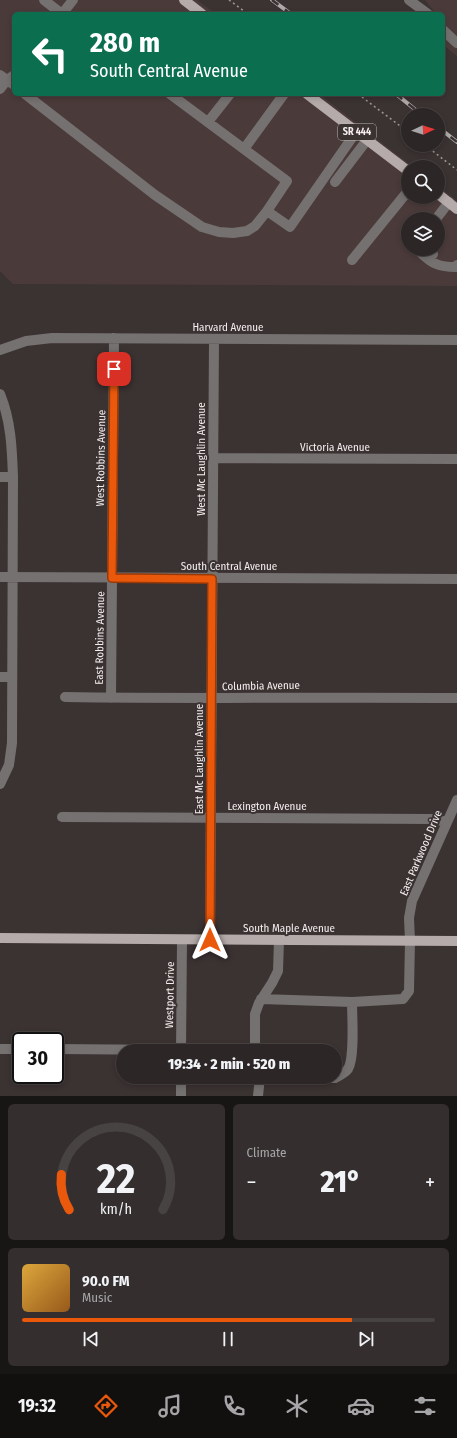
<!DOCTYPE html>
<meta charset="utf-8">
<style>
body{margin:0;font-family:"Fira Sans Condensed",sans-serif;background:#342e2e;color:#f1f3f6;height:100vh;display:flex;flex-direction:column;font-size:15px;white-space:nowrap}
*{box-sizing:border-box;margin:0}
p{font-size:13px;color:#a6a5a7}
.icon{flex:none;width:22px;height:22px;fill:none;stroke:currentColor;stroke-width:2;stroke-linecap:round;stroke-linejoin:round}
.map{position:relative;height:1096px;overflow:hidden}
.details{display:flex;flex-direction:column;gap:8px;padding:8px;background:#181515;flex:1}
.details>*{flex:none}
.guide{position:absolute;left:12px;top:12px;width:433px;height:84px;border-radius:6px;box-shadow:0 2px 6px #0003,0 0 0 1px #484343;background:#0b6e4f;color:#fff;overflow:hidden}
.needle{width:26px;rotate:86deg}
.tools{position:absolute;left:401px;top:108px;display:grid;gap:8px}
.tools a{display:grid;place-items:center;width:44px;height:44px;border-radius:50%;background:#2c2626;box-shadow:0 2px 6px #0003,0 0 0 1px #484343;font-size:20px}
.speed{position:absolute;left:12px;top:1032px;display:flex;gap:8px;font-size:20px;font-weight:700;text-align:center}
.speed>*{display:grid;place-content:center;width:52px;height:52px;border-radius:50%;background:#2c2626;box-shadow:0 2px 6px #0003,0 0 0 1px #484343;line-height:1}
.speed .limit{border:2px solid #111;border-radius:6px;background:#fff;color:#111}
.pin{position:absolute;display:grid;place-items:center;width:34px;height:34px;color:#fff;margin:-17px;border-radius:8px;box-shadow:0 2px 6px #0006}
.me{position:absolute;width:44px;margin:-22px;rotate:0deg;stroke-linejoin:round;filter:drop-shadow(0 0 3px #0008)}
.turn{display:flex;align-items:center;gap:14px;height:84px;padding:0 12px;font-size:18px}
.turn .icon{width:52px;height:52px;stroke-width:2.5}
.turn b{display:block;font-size:28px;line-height:34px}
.big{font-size:30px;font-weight:800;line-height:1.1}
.details .card{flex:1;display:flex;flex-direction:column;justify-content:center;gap:6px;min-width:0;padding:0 14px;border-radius:6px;background:#342e2e}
.details .dial{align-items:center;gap:0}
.dial svg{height:104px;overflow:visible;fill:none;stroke:#484343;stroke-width:7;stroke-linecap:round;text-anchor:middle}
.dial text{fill:#f1f3f6;stroke:none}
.song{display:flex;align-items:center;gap:12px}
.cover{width:48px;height:48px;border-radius:6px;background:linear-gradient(135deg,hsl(40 70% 55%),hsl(30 70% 35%))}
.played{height:4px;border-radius:2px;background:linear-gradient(90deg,#ea580c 80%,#484343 80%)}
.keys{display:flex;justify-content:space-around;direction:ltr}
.heat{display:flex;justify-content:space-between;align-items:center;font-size:22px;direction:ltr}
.details .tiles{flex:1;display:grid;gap:8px;grid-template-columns:1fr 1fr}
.card:last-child{grid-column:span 2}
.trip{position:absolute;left:116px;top:1044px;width:226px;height:40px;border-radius:20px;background:#2c2626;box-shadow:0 2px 6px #0003,0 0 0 1px #484343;font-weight:800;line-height:40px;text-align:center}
.menu{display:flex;height:64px;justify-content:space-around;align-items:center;background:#120f0f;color:#a6a5a7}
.menu .icon{width:28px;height:28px}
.menu .selected{color:#ea580c}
.menu b{font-size:18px;color:#f1f3f6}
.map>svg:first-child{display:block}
</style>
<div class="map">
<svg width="457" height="1096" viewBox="0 0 457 1096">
<rect width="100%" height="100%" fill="#3b3232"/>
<path fill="#4b3a3a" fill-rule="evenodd" d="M0,0H197L216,14H14V94H319L413,167H408V197H438V186L457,201V286L13,284L0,271ZM408,219H438V249H408Z
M425,0H457V56L443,45V14H430L433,10Z"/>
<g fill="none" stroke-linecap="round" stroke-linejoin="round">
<path stroke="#9f9898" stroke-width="1.5" stroke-dasharray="2 3" stroke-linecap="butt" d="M229,0L248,14
M358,94L408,132
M425,145L457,170"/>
<path stroke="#757171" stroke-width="10" d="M44,0L62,14
M409,0L428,14
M62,14L73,0
M443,30L457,43
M0,75L14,85
M0,89L7,80L14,75
M25,94L155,195L202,227L219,232L233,233L247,231L255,226L267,211
M170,94L287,181L267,211L290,227L356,132
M208,122L230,94
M244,149L284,94
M335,182L367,140
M436,219L449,202
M419,249L420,252C432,264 439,267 456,267L457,265
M425,249L433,254
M352,260L408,191
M0,350L26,341L52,338L457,340
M0,394C11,421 12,448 13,477L12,743L9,765L0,784
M213,458L457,459
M0,477H13
M0,577L457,579
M0,677H12
M65,697C196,699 326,697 457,698
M111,698L114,338
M62,817L433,819L447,822
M210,940L214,339
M261,999L352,1002C352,1016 355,1058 348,1069C345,1073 339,1076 335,1078L271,1077
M352,1002L403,999L409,991L410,941L409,918L412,901L457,800
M0,1049H21
M55,1049L181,1050
M181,1051L182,940
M255,1051V1014L259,1003L272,983L278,971L279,940
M181,1096V1077
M258,1096L260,1077"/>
<path stroke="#b5abab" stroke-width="10" d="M184,0L202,14
M307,94L408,171
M438,194L457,209
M0,938L457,941"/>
<defs>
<path id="rail" d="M272,0L291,14
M396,94L422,115
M438,127L457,142"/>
</defs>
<use href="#rail" stroke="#b0a9a9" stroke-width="4"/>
<use href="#rail" stroke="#3b3232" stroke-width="2.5" stroke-dasharray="8" stroke-linecap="butt"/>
</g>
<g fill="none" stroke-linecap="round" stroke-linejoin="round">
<defs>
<path id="route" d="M114,369L112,578L212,579L210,940"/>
</defs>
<use href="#route" stroke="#983908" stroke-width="10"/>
<use href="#route" stroke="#ea580c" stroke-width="7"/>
</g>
<g text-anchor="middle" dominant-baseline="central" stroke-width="4" stroke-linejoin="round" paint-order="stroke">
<rect fill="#3b3232" stroke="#bcb6b6" stroke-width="1" x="338" y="124" width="38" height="16" rx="3"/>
<g font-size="10" font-weight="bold" fill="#f4eeee">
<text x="357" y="132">SR 444</text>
</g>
<g font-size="11" fill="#f4eeee" stroke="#3b3232">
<text x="228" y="327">Harvard Avenue</text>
<text x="335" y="447">Victoria Avenue</text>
<text transform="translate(101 458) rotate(-89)">West Robbins Avenue</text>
<text transform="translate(201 459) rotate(-90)">West Mc Laughlin Avenue</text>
<text x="229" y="566">South Central Avenue</text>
<text transform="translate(100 638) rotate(-89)">East Robbins Avenue</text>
<text transform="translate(261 686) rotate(-1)">Columbia Avenue</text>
<text transform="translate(199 759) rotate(-90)">East Mc Laughlin Avenue</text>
<text x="267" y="806">Lexington Avenue</text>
<text transform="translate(421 853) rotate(-67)">East Parkwood Drive</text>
<text x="289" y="928">South Maple Avenue</text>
<text transform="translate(170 995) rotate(-89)">Westport Drive</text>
</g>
</g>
</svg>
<div class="tools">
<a><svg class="needle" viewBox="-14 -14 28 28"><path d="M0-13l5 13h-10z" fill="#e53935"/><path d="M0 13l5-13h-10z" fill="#a6a5a7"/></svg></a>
<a><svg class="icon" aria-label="search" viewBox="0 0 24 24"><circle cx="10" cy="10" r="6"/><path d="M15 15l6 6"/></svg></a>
<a><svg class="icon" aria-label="layers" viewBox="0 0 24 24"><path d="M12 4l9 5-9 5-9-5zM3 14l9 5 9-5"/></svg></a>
</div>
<div class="speed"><div class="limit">30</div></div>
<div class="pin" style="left:114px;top:369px;background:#d93025"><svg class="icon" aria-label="arrive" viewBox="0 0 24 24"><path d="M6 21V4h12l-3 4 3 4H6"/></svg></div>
<svg class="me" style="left:210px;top:940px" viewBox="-20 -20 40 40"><path d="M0-17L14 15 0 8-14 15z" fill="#ea580c" stroke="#fff" stroke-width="4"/></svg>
<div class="trip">19:34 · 2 min · 520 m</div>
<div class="guide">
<div class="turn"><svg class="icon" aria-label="left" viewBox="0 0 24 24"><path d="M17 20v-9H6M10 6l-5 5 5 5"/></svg><div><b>280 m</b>South Central Avenue</div></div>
</div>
</div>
<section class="details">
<div class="tiles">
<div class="card dial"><svg viewBox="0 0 100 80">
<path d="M14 69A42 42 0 1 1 86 69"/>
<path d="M14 69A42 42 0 0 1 8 42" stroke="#ea580c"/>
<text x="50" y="56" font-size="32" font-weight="700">22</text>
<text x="50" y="72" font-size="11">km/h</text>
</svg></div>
<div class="card"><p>Climate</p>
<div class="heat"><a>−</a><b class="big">21°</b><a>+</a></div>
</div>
<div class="card">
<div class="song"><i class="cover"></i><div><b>90.0 FM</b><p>Music</p></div></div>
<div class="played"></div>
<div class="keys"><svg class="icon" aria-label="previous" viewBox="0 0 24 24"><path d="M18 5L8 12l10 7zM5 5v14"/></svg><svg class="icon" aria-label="pause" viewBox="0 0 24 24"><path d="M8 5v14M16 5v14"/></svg><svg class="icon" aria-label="next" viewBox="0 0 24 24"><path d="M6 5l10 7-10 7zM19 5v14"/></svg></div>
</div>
</div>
</section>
<nav class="menu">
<b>19:32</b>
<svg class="icon selected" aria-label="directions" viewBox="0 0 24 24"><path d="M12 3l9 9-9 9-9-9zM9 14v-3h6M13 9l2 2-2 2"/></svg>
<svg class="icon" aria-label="music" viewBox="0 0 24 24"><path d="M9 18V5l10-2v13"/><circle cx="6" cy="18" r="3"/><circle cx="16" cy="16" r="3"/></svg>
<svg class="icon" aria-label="phone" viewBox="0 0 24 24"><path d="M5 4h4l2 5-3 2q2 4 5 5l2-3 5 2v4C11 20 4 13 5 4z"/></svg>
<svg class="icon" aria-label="climate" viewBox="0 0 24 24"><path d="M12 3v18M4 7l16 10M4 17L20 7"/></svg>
<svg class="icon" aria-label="car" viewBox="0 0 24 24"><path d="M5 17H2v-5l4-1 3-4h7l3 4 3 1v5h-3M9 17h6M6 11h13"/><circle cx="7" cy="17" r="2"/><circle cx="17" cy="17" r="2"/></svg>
<svg class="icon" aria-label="filters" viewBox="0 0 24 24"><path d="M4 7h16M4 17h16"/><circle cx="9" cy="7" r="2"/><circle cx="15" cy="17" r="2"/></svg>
</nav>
